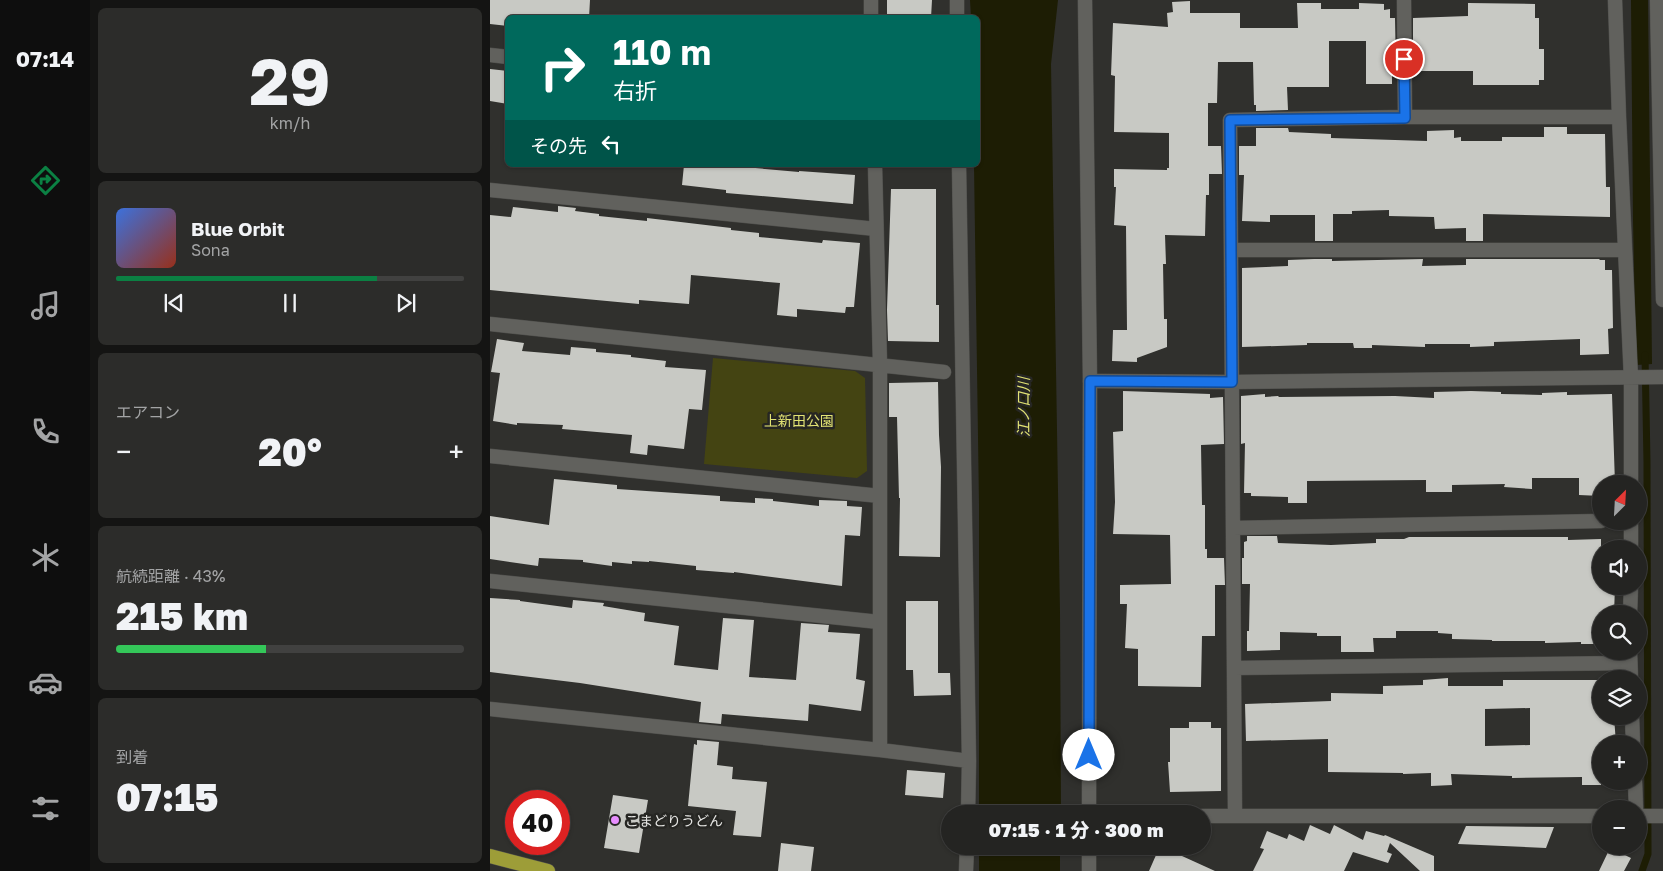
<!DOCTYPE html>
<html lang="ja">
<meta charset="utf-8">
<style>
body{margin:0;font-family:"Golos Text","Noto Sans JP",sans-serif;background:#2c2c2a;color:#f1f3f6;height:100vh;display:flex;flex-direction:column;font-size:19px;white-space:nowrap}
*{box-sizing:border-box;margin:0}
p{font-size:16px;color:#a3a4a5}
.icon{flex:none;width:28px;height:28px;fill:none;stroke:currentColor;stroke-width:2;stroke-linecap:round;stroke-linejoin:round}
.map{position:relative;flex:1;overflow:hidden}
.drawer{display:flex;flex-direction:column;gap:8px;padding:8px;background:#141413;width:400px}
.drawer>*{flex:none}
.guide{position:absolute;left:15px;top:15px;width:475px;height:152px;border-radius:8px;box-shadow:0 1px 4px #0004,0 0 0 1px #414140;background:#00695c;color:#fff;overflow:hidden}
.needle{width:32px;rotate:24deg}
.controls{position:absolute;left:1102px;top:475px;display:grid;gap:10px}
.controls a{display:grid;place-items:center;width:55px;height:55px;border-radius:50%;background:#242422;box-shadow:0 1px 4px #0004,0 0 0 1px #414140;font-size:25px}
.speed{position:absolute;left:15px;top:790px;display:flex;gap:10px;font-size:25px;font-weight:700;text-align:center}
.speed>*{display:grid;place-content:center;width:65px;height:65px;border-radius:50%;background:#242422;box-shadow:0 1px 4px #0004,0 0 0 1px #414140;line-height:1}
.speed .limit{border:8px solid #d22;background:#fff;color:#111}
.pin{position:absolute;display:grid;place-items:center;width:42px;height:42px;color:#fff;margin:-21px;border:2px solid #fff;border-radius:50%;box-shadow:0 1px 5px #0007}
.me{position:absolute;width:55px;margin:-28px;rotate:0deg;stroke-linejoin:round;filter:drop-shadow(0 0 4px #0008)}
.turn{display:flex;align-items:center;gap:18px;height:105px;padding:0 25px;font-size:22px}
.turn .icon{width:65px;height:65px;stroke-width:2.5}
.turn b{display:block;font-size:35px;line-height:42px}
.then{display:flex;align-items:center;height:48px;padding:0 25px;background:#0003;gap:10px;font-size:19px}
.big{font-size:38px;font-weight:800;line-height:1.1}
.drawer .widget{flex:1;display:flex;flex-direction:column;justify-content:center;gap:8px;min-width:0;padding:0 18px;border-radius:8px;background:#2c2c2a}
.drawer .dial{align-items:center;gap:0}
.dial b{font-size:65px;line-height:1}
.song{display:flex;align-items:center;gap:15px}
.cover{width:60px;height:60px;border-radius:8px;background:linear-gradient(135deg,hsl(220 70% 55%),hsl(10 70% 35%))}
.played{height:5px;border-radius:2px;background:linear-gradient(90deg,#0b8043 75%,#414140 75%)}
.keys{display:flex;justify-content:space-around;direction:ltr}
.heat{display:flex;justify-content:space-between;align-items:center;font-size:28px;direction:ltr}
.charge{height:8px;border-radius:4px;background:linear-gradient(90deg,#34c759 43%,#414140 0)}
.trip{position:absolute;left:451px;top:805px;width:270px;height:50px;border-radius:25px;background:#242422;box-shadow:0 1px 4px #0004,0 0 0 1px #414140;font-weight:800;line-height:50px;text-align:center}
main{display:flex;flex:1;min-height:0}
.tab-bar{display:flex;flex-direction:column;width:90px;justify-content:space-around;align-items:center;background:#0e0e0e;color:#a3a4a5}
.tab-bar .icon{width:35px;height:35px}
.tab-bar .active{color:#0b8043}
.tab-bar b{font-size:22px;color:#f1f3f6}
.map>svg:first-child{display:block}
</style>
<main>
<nav class="tab-bar">
<b>07:14</b>
<svg class="icon active" aria-label="directions" viewBox="0 0 24 24"><path d="M12 3l9 9-9 9-9-9zM9 14v-3h6M13 9l2 2-2 2"/></svg>
<svg class="icon" aria-label="music" viewBox="0 0 24 24"><path d="M9 18V5l10-2v13"/><circle cx="6" cy="18" r="3"/><circle cx="16" cy="16" r="3"/></svg>
<svg class="icon" aria-label="phone" viewBox="0 0 24 24"><path d="M5 4h4l2 5-3 2q2 4 5 5l2-3 5 2v4C11 20 4 13 5 4z"/></svg>
<svg class="icon" aria-label="climate" viewBox="0 0 24 24"><path d="M12 3v18M4 7l16 10M4 17L20 7"/></svg>
<svg class="icon" aria-label="car" viewBox="0 0 24 24"><path d="M5 17H2v-5l4-1 3-4h7l3 4 3 1v5h-3M9 17h6M6 11h13"/><circle cx="7" cy="17" r="2"/><circle cx="17" cy="17" r="2"/></svg>
<svg class="icon" aria-label="filters" viewBox="0 0 24 24"><path d="M4 7h16M4 17h16"/><circle cx="9" cy="7" r="2"/><circle cx="15" cy="17" r="2"/></svg>
</nav>
<section class="drawer">
<div class="widget dial"><b>29</b><p>km/h</p></div>
<div class="widget">
<div class="song"><i class="cover"></i><div><b>Blue Orbit</b><p>Sona</p></div></div>
<div class="played"></div>
<div class="keys"><svg class="icon" aria-label="previous" viewBox="0 0 24 24"><path d="M18 5L8 12l10 7zM5 5v14"/></svg><svg class="icon" aria-label="pause" viewBox="0 0 24 24"><path d="M8 5v14M16 5v14"/></svg><svg class="icon" aria-label="next" viewBox="0 0 24 24"><path d="M6 5l10 7-10 7zM19 5v14"/></svg></div>
</div>
<div class="widget"><p>エアコン</p>
<div class="heat"><a>−</a><b class="big">20°</b><a>+</a></div>
</div>
<div class="widget"><p>航続距離 · 43%</p><b class="big">215 km</b><div class="charge"></div></div>
<div class="widget"><p>到着</p><b class="big">07:15</b></div>
</section>
<div class="map">
<svg width="1173" height="871" viewBox="0 0 1173 871">
<rect width="100%" height="100%" fill="#30302d"/>
<path fill="#444412" d="M223,358L365,371L375,378L377,471L367,478L214,464Z"/>
<path fill="#1d1d04" d="M480,0H568L561,64L570,613L571,814H489V504L484,165H488V18L481,17Z
M1141,0H1158L1162,364L1146,365L1143,219Z
M489,846H570V871H489Z"/>
<g fill="none" stroke-linecap="round" stroke-linejoin="round">
<path stroke="#1d1d04" stroke-width="7" d="M1152,871L1158,854L1157,462L1155,355"/>
</g>
<path fill="#c8c9c4" fill-rule="evenodd" d="M0,0H100L99,18H18V26L0,24Z
M397,0H442L441,18L397,17Z
M700,1V13H750V28H808L807,3H831V9H869V3L894,4V10L900,9V18H905L906,70H902V84H876V41H839V87H797L798,110L766,111V105H764L763,62H728L727,103H718V146H731L732,174H719V195H716L715,236L675,235L676,264H673L674,319H677V347L647,358V362L622,361L623,330H637L636,226L624,225L626,187H624V169L677,170V168H679V133L624,132L625,76L621,75L623,23L678,27L677,13L683,12L682,2Z
M978,3L1045,4V18H1049V49H1054V80H1049V85H983V71H923V18L978,16Z
M0,69L18,71V104L0,101Z
M1054,127H1077V134H1115L1116,187H1120V217L993,214V241H976V228L945,229L944,217L899,216V210L862,211V214H843V241H825V215H780V222L752,221L754,175H749V146H766V128H798L799,132L841,134V138L937,141V131L964,130V138L971,137V141H1012V137H1054Z
M194,165H231L309,172V171L365,175L363,204L236,193V190L192,185Z
M401,189H446V305H449V342L398,341L397,310Z
M68,206L86,208L85,211L109,214V216L157,221V218L241,228V230L269,233V237L332,243L333,240L370,243L364,307H356L355,313L307,309V317L287,315L290,283L201,275L199,304L149,300V304L0,290V215L21,217L23,207L68,212Z
M824,259H842V261L933,259L932,266L976,265V259H1109L1110,260H1115V270H1122L1123,328L1118,329L1119,354L1090,355V339L1004,342V346L980,347V344H935V347L882,345V348H864L863,343H817V345L752,347V268L798,266V260Z
M7,339L34,343L32,351L80,355L81,347L106,349V352L141,355V357L176,361L175,367L216,370L212,410L199,409L194,449L158,445L157,455L140,453L142,435L72,429L73,425L27,423V425L3,421L10,373L1,372Z
M448,382L449,435L451,467L450,557L409,556L410,498H409L407,417H399V383Z
M633,391L720,394V398L733,397L734,444L711,445L712,505H715V549H717V558H734L735,585H725V636H712L711,687L648,686V649L635,648L637,604H630V585L681,584L680,535L623,534L625,502L623,432L633,431Z
M981,391L1011,392V394L1052,395V393L1077,392V395L1122,394L1125,484H1111V496L1089,495V478H1042V489L1014,487L1015,484L962,485V492H936V480L817,481V503H798V497L761,496V493H754L755,443L751,444V396L775,394V397L788,396L789,397L905,396L944,398V392Z
M64,479L127,485V489L230,496V501L265,503V498L283,499V501L329,506V500L357,501V506L372,507L370,536L355,535L352,586L244,572V573L206,570V566L159,561V562L142,561V564L122,562V566L93,562V560L49,558L48,566L0,559V516L59,525Z
M757,536H787L788,543L841,545L886,543V539H914L919,537H1078V540L1111,539V586H1125L1124,614H1111V644H1091V642L1055,643V641H1002V640L962,639V634L948,633V631H906V638H883L884,652H851V636H827V633L790,632V650L757,651V631H759L760,584H752V558H754V542L757,541Z
M0,598L30,600V601L82,608L83,600L114,603L113,606L155,613L154,621L189,626L184,665L228,670L233,618L264,620L259,677L306,680L311,623L339,625L338,632L370,634L366,679L375,681L371,711L319,704L318,721L232,714L231,724L209,722L211,702L90,683L0,672Z
M416,601H448V673H460L461,695L424,696L423,670H416Z
M958,678V686H1013V680H1111V716H1124L1126,744H1111V785H1092V777L1022,778V776L961,774L962,785L941,786V773L913,774V773L838,772V739L756,741L755,704L841,701V693L893,694V686L933,685V680ZM1040,708V745L995,746V709Z
M699,722H721V728H731V791L680,792L678,762H680V728H699Z
M207,740L229,742L227,765L243,767L242,779L277,782L271,837L243,835L246,811L198,806L204,744L207,745Z
M417,770L455,773L453,798L415,795Z
M123,795L158,800L149,853L114,848Z
M820,825L840,834L844,825L873,840L876,831L894,836L895,835L944,856V871H930L900,843L897,852L902,854L898,863L863,852L854,871H763L774,849L770,848L777,831L797,839L799,834L814,841Z
M976,826L1064,827L1056,848L968,844Z
M291,843L324,847L321,871H288Z
M670,846L725,871H659Z
M1120,848L1141,858L1134,871H1109Z"/>
<g fill="none" stroke-linecap="round" stroke-linejoin="round">
<defs>
<path id="minor" d="M381,0V18
M467,0V18
M914,0L915,117
M1125,0L1129,117L1141,379V484
M1167,0L1173,300
M0,55L18,57
M385,165L390,364V750
M469,165L479,761L478,814
M0,190L386,229
M741,250H1135
M0,324L454,372
M600,381L742,382L1173,377
M0,456L390,496
M743,528L1111,521
M1141,549V521
M0,581L389,622
M1140,614L1141,586
M1140,651L1141,679
M744,668L1140,663
M0,709L390,750L479,761
M1142,716L1143,744
M1145,781L1146,809
M745,815L740,120L915,117H1129
M712,816H1111
M1149,816H1173
M476,871L477,846"/>
<path id="tertiary" d="M595,0L600,381L599,814
M599,871V846"/>
<path id="trunk" d="M0,856L58,871"/>
</defs>
<use href="#minor" stroke="#4e4e4b" stroke-width="15"/>
<use href="#tertiary" stroke="#4e4e4b" stroke-width="15"/>
<use href="#trunk" stroke="#4e4e4b" stroke-width="15"/>
<use href="#minor" stroke="#61615d" stroke-width="14"/>
<use href="#tertiary" stroke="#61615d" stroke-width="14"/>
<use href="#trunk" stroke="#9d9d38" stroke-width="14"/>
</g>
<g fill="none" stroke-linecap="round" stroke-linejoin="round">
<defs>
<path id="route" d="M599,755L600,381L742,382L740,120L915,118L914,59"/>
</defs>
<use href="#route" stroke="#114b97" stroke-width="12"/>
<use href="#route" stroke="#1a73e8" stroke-width="9"/>
</g>
<circle fill="#e88eff" stroke="#262623" stroke-width="2" cx="125" cy="820" r="5"/>
<g text-anchor="middle" dominant-baseline="central" stroke-width="5" stroke-linejoin="round" paint-order="stroke">
<g font-size="14" fill="#e1e273" stroke="#262623">
<text x="309" y="420">上新田公園</text>
</g>
<g font-size="14" fill="#e7e7e5" stroke="#262623" text-anchor="start">
<text x="135" y="820">こまどりうどん</text>
</g>
<g font-size="15" font-style="italic" fill="#e3e474" stroke="#262623">
<text transform="translate(533 407) rotate(-90)">江ノ口川</text>
</g>
</g>
</svg>
<div class="controls">
<a><svg class="needle" viewBox="-14 -14 28 28"><path d="M0-13l5 13h-10z" fill="#e53935"/><path d="M0 13l5-13h-10z" fill="#a3a4a5"/></svg></a>
<a><svg class="icon" aria-label="sound" viewBox="0 0 24 24"><path d="M4 9h4l5-4v14l-5-4H4zM17 9q2 3 0 6"/></svg></a>
<a><svg class="icon" aria-label="search" viewBox="0 0 24 24"><circle cx="10" cy="10" r="6"/><path d="M15 15l6 6"/></svg></a>
<a><svg class="icon" aria-label="layers" viewBox="0 0 24 24"><path d="M12 4l9 5-9 5-9-5zM3 14l9 5 9-5"/></svg></a>
<a>+</a>
<a>−</a>
</div>
<div class="speed"><div class="limit">40</div></div>
<div class="pin" style="left:914px;top:59px;background:#d93025"><svg class="icon" aria-label="arrive" viewBox="0 0 24 24"><path d="M6 21V4h12l-3 4 3 4H6"/></svg></div>
<svg class="me" style="left:599px;top:755px" viewBox="-20 -20 40 40"><circle r="19" fill="#fff"/><path d="M0-13L10 11 0 6-10 11z" fill="#1a73e8"/></svg>
<div class="trip">07:15 · 1 分 · 300 m</div>
<div class="guide">
<div class="turn"><svg class="icon" aria-label="right" viewBox="0 0 24 24"><path d="M7 20v-9h11M14 6l5 5-5 5"/></svg><div><b>110 m</b>右折</div></div>
<div class="then">その先<svg class="icon" aria-label="left" viewBox="0 0 24 24"><path d="M17 20v-9H6M10 6l-5 5 5 5"/></svg></div>
</div>
</div>
</main>
